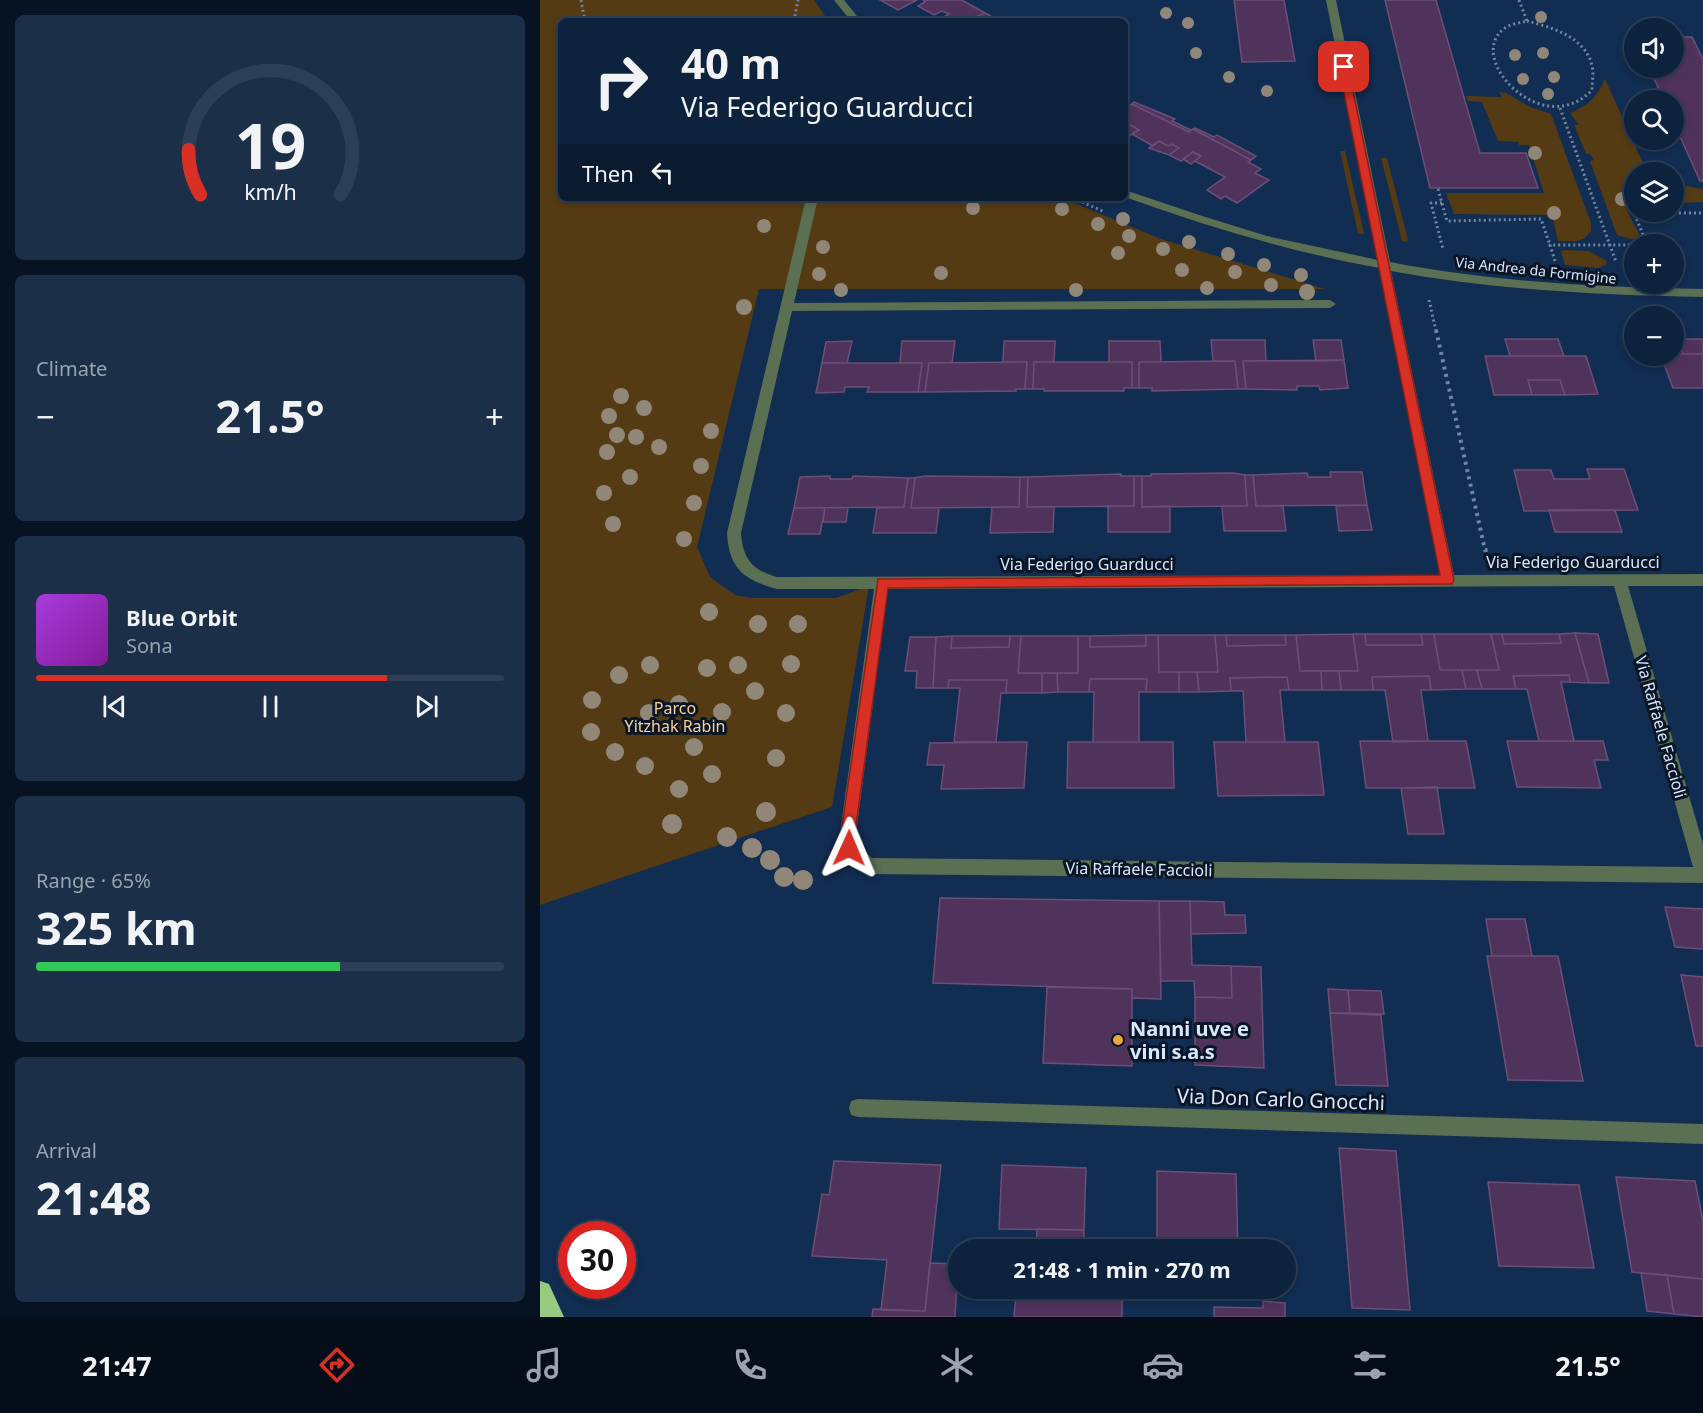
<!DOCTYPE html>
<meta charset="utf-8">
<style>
body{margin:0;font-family:"Noto Sans",sans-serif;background:#1b2f48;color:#f1f3f6;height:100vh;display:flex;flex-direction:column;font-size:22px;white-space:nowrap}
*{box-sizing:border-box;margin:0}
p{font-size:20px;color:#9aa4b0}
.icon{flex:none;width:33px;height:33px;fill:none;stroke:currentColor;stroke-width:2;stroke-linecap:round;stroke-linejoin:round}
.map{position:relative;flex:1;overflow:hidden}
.drawer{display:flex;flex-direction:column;gap:15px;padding:15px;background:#071322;width:540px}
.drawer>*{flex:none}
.hud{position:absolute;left:18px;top:18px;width:570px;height:183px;border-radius:9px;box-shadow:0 3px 9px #0003,0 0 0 2px #2d3f57;background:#0d223d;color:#f1f3f6;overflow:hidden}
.fabs{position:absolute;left:1084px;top:18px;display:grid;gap:12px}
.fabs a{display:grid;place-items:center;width:60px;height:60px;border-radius:50%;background:#0d223d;box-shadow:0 3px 9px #0003,0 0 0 2px #2d3f57;font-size:30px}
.speed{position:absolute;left:18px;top:1221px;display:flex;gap:12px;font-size:30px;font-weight:700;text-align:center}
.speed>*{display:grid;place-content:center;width:78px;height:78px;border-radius:50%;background:#0d223d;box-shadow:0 3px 9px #0003,0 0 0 2px #2d3f57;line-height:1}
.speed .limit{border:9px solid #d22;background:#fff;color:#111}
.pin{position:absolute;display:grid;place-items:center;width:51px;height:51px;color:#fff;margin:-26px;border-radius:12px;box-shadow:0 3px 9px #0006}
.me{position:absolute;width:66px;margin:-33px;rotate:1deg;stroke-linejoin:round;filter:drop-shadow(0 0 4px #0008)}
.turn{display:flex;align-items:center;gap:21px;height:126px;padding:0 24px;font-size:27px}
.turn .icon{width:78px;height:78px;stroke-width:2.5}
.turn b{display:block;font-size:42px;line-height:51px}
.then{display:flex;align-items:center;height:57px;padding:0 24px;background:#0003;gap:12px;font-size:22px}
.big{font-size:45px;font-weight:700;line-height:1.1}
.drawer .widget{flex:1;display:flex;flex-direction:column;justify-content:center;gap:9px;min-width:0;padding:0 21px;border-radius:9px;background:#1b2f48}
.drawer .dial{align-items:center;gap:0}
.dial svg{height:156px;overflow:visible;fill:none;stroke:#2d3f57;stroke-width:7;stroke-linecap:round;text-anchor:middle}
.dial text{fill:#f1f3f6;stroke:none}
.song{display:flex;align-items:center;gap:18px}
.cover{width:72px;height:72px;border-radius:9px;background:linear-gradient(135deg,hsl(280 70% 55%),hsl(290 70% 35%))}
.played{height:6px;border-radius:3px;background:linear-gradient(90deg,#d93025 75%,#2d3f57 75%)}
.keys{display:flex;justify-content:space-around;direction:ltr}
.heat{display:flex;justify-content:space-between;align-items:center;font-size:33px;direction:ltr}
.charge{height:9px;border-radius:4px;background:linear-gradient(90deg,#34c759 65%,#2d3f57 0)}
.trip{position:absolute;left:408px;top:1239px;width:348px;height:60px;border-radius:30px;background:#0d223d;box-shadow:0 3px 9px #0003,0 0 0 2px #2d3f57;font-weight:700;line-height:60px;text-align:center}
.tabs{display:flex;height:96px;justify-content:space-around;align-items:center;background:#050e18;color:#9aa4b0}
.tabs .icon{width:42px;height:42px}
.tabs .active{color:#d93025}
.tabs b{font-size:27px;color:#f1f3f6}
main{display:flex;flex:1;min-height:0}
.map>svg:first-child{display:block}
</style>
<main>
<section class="drawer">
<div class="widget dial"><svg viewBox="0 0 100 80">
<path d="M14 69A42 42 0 1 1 86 69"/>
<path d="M14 69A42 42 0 0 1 8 46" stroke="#d93025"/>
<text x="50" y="56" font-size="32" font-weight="700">19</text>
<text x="50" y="72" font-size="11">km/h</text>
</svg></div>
<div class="widget"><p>Climate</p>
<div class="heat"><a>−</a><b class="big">21.5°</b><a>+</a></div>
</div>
<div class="widget">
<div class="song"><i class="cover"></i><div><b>Blue Orbit</b><p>Sona</p></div></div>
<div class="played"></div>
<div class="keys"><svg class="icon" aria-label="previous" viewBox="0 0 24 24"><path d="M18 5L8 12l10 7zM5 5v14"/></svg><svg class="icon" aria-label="pause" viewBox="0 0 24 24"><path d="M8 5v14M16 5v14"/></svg><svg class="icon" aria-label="next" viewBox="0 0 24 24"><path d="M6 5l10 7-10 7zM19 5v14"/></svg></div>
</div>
<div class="widget"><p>Range · 65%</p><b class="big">325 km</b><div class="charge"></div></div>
<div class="widget"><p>Arrival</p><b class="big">21:48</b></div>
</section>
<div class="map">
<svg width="1163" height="1317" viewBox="0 0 1163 1317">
<rect width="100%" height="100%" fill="#112d51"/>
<path fill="#543b14" d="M0,0H274L288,20L21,21V198H522L621,239L785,289H219L157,547L170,577L195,595L213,598H296L329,586L292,807L0,905Z
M1065,79L1107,172H1095V210H1087L1101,238L1090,239L1077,235L1050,161L1054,160L1050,154H1046L1034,125H1039L1030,113C1049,105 1056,98 1065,79Z
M959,92L966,93L990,107L1011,114L1051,223V231L1045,238L1037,241H1018L1012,215L914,214L906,193H1004L989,145H979L978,142L958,141L942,102L928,101L926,96L962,97Z
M800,151H805L824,233L822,234L818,233Z
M841,158H847L868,240L866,242L862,241Z
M1134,184L1163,189V202L1139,203L1134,191Z
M1026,250L1048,251L1066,260L1067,264L1058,268L1025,265L1021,251Z"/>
<path fill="#50335b" stroke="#6c4f78" stroke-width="1.5" d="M340,0H377L358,10Z
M383,0H422L445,13L438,16L446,21H397L409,14L402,11L394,15L378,6L385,2Z
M694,0H744L755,61L702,62Z
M845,0H896L940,153H986L998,188H890Z
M445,13L460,21H446L438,16Z
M1134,37H1152L1163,59V181H1160L1134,123V100H1124L1109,68H1134Z
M594,102L635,119L632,121L651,130L649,132L592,104Z
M592,104L649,132L653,129L711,160L708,162L721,169L715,173L729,180L697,203L685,196L681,199L667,190L685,177L655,161L661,156L653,152L641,161L629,155L639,148L632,144L628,146L619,141L613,146L592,134L599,130L591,125L585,129V106L588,107Z
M591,125L599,130L587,137L585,136V129Z
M655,128L674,137L677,135L716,156L711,160L653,129Z
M619,141L628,146L632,144L639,148L629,155L609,148Z
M653,152L661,156L651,164L643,159Z
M965,339H1018L1024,356H970Z
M1137,339H1163V354H1143Z
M671,340H725L726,361H703L706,389H698L695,361H673Z
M773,340H801L804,360L776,361Z
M312,341L307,363H282L286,342Z
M362,341H415L412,363H389L385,392H378L382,363H360Z
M464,341H515L514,362H494L493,389H485L487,362H463Z
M569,341H620L621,362H599V388H592V362H569Z
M1143,354H1163V388H1133L1121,356Z
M945,356H1046L1058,394L1025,395L1020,380H988L992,395H954Z
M804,360L808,388L780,390L779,386H757V390L706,389L703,361Z
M695,361L698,389L612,391V388H599V362Z
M487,362L485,389H476V391L385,392L389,363Z
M494,362H592V388H584V391H504V389H493Z
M282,363H382L378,392H327L329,387H305L304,392L276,393Z
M988,380H1020L1025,395H992Z
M1047,469H1084L1098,510L984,511L974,470H1011L1014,479H1050Z
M790,472H822L827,505L716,506L713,475L767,473L768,477H791Z
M693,473L705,475L707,506L602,507V476H611V474Z
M581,474V476H594V506L487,507L488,477Z
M705,475H713L716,506H743L746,531H684L682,506H707Z
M290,476V479H312L313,476L368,478L364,507L254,508L260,477Z
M385,476L480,477L479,507L371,508L375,478Z
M594,476H602V507L630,506V532H568V506H594Z
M480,477H488L487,507H514L513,532L450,533L452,507H479Z
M368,478H375L371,508H399L396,533H333L337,508L364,507Z
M827,505L832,530L799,531L796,506Z
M254,508H285L280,534H248Z
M285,508H308L306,522H283Z
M1009,510H1075L1082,532H1015Z
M1035,633L1049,683L1030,682L1029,675L973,676L976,689H942L937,670H959L951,634H962L964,644L1021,643L1019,634Z
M1035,633L1058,634L1069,683H1049Z
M813,634H825L826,645H883L881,634H894L900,670H922L926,689L891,690L889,676L832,677L833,690H801L799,671H818Z
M813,634L818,671H760L756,635Z
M825,634H881L883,645H826Z
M894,634H951L959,670H900Z
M962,634H1019L1021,643L964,644Z
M606,635H618L619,672H639V692H606L607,679H550L549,692H518L517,673H538V636H550V647L606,646Z
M606,635V646L550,647V636Z
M618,635H675L678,672H619Z
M675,635H686L687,646L746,645L745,635H756L760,671H781L782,690H749L747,677L690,678L691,691L659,692L657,672H678Z
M686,635H745L746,645L687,646Z
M412,636L411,648L469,647L470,636H481L478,673H502V693H466L467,680H409L408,688H393L396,637Z
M412,636H470L469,647L411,648Z
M481,636H538V673H478Z
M370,637H396L393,688H376L377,671H365Z
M922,670H937L942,689H926Z
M781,671H799L801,690H782Z
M639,672H657L659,692H639Z
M502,673H517L518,692L502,693Z
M1029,675L1030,682H1021L1034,741H999L987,689H976L973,676Z
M889,676L891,690H881L888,741L853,742L845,690H833L832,677Z
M747,677L749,690H740L745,742H706L703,691H691L690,678Z
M550,679H607L606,692H599V742H553L554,692H549Z
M409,680H467L466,693H461L456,742H414L420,688H408Z
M820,741H926L935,788H826Z
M967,741H1063L1068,760H1054L1061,788L977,787Z
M487,742L484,788L401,789L404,765H387L390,743Z
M528,742H633L634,788H527Z
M674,742H778L784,795L678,796Z
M897,787L904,834H868L861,788Z
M400,898L619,901L621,999L592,998V989L393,983Z
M619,901H650L652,965L691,966L692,998L655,997L654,981H621Z
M650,901L684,902L685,915H705L706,933L651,934Z
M1125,907L1163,909V949L1135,947Z
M946,919H985L992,956H952Z
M947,956H1018L1043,1081L968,1080Z
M691,966L721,967L724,1068L655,1065V997L692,998Z
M1141,975L1163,977V1046H1156Z
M507,987L592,989V1066L503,1063Z
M788,989L808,990L810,1013H790Z
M808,990L841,991L844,1014L810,1013Z
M790,1013L841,1015L848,1086L796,1085Z
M799,1148L856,1151L870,1310L812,1308Z
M294,1161L401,1165L385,1311L341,1310L347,1260L272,1256L282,1194L289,1195Z
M462,1165L546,1168L544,1230L459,1229Z
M617,1171L696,1174L698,1250H617Z
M1076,1177L1155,1181L1163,1221V1279L1092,1272Z
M948,1182L1039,1185L1054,1268L959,1266Z
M497,1229L544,1230V1247L496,1250Z
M390,1263L418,1264L415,1317H332L333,1309L385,1311Z
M1101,1273L1127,1275L1134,1314L1107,1311Z
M1127,1275L1163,1279V1317L1134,1314Z
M513,1288L582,1289V1317H474L476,1295L512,1296Z
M723,1301L745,1303V1317H674V1307L723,1308Z"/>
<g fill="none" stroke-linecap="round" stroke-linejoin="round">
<path stroke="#7086a5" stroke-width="3" stroke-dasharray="2 3" stroke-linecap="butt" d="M41,0L45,21
M979,0L987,21
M254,21L258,0
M987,21C1011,27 1046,37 1052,66C1054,73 1052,82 1052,90C1003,142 923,57 965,28C970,24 980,23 987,21Z
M1020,108L1076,262
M898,189L907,221L1001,219L1010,245
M533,198L565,212
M902,203H891L903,249
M1134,213H1163
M1107,244L1094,213L1134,212
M1015,261L1010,245H1095
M889,300L896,331"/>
<path stroke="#7086a5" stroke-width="4" stroke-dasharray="3 4.5" stroke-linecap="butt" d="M896,330L945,550H949"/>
<path fill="#5b6f52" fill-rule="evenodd" d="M294,0H304L321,21H311Z
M786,0H796L850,262C953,282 1058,287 1163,289V297C1059,295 954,290 851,271L914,575L1163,574V586H1088L1163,844V883L329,874C304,864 301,850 301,826L334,589H237C204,580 189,569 187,533L266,198H278L254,303L790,300L796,304L790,308L252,311L201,533C203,559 212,570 237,577L900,575L839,268C752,252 668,227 585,197V190L659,215L727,236L838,260ZM1074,586L1153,867L332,858L317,845V826L348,589Z
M318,1099L1163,1124V1144L318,1117L311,1115L309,1108L311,1101Z"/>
<path fill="#98cb80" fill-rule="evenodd" d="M0,1281L9,1284L24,1317H0Z"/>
</g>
<g fill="#918778">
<circle cx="626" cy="13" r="6"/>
<circle cx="1001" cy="17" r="6"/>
<circle cx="648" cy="23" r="6"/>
<circle cx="656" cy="53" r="6"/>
<circle cx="1003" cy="53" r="6"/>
<circle cx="975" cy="55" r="6"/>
<circle cx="689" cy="77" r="6"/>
<circle cx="1014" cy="77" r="6"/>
<circle cx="983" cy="79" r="6"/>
<circle cx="727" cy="91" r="6"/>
<circle cx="1008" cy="94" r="6"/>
<circle cx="995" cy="153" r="7"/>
<circle cx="1082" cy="199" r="7"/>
<circle cx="433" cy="208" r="7"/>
<circle cx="522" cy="209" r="7"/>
<circle cx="1014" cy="213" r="7"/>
<circle cx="583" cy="219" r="7"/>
<circle cx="558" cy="224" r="7"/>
<circle cx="224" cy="226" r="7"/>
<circle cx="589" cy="236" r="7"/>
<circle cx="649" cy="242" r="7"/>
<circle cx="283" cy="247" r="7"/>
<circle cx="623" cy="249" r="7"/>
<circle cx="578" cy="253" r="7"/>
<circle cx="688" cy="254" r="7"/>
<circle cx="724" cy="265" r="7"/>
<circle cx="642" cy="270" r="7"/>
<circle cx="695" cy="272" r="7"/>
<circle cx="401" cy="273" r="7"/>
<circle cx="279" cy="274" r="7"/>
<circle cx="761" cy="275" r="7"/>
<circle cx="731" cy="285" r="7"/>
<circle cx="667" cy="288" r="7"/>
<circle cx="301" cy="290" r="7"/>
<circle cx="536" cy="290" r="7"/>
<circle cx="767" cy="292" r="8"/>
<circle cx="204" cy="307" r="8"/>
<circle cx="81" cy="396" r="8"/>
<circle cx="104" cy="408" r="8"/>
<circle cx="69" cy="416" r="8"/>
<circle cx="171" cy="431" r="8"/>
<circle cx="77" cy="435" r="8"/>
<circle cx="96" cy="437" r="8"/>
<circle cx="119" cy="447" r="8"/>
<circle cx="67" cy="452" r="8"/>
<circle cx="161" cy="466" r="8"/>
<circle cx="90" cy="477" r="8"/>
<circle cx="64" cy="493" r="8"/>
<circle cx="154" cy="503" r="8"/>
<circle cx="73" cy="524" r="8"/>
<circle cx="144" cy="539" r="8"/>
<circle cx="169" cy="612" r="9"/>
<circle cx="218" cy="624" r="9"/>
<circle cx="258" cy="624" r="9"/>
<circle cx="251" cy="664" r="9"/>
<circle cx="110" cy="665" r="9"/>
<circle cx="198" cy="665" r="9"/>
<circle cx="167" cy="668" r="9"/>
<circle cx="79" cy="675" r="9"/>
<circle cx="215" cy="691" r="9"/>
<circle cx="52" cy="700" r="9"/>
<circle cx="139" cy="704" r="9"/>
<circle cx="182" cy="712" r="9"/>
<circle cx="109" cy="713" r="9"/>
<circle cx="246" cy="713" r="9"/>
<circle cx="51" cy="732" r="9"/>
<circle cx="154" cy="747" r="9"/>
<circle cx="75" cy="752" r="9"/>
<circle cx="236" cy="758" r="9"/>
<circle cx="105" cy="766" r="9"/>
<circle cx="172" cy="774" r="9"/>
<circle cx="139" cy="789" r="9"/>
<circle cx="226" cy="812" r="10"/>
<circle cx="132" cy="824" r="10"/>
<circle cx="187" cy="837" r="10"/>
<circle cx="212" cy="848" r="10"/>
<circle cx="230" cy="860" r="10"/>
<circle cx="244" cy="877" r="10"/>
<circle cx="263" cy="880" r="10"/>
</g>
<path fill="#d93025" stroke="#8d1f18" stroke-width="1.5" d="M804,64L808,67L914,580L912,584L348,588L316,826L317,848L315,853L309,855L304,853L302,826L338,579L900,575L799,67Z"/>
<circle fill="#eba93a" stroke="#0a1626" stroke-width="2" cx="578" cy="1040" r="6"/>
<g text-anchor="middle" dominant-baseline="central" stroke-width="6" stroke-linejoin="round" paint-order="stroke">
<g font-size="14" fill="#d6e7ff" stroke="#0a1626">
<text transform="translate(996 270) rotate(6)">Via Andrea da Formigine</text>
</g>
<g font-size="16" fill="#d6e7ff" stroke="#0a1626">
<text x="1033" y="562">Via Federigo Guarducci</text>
<text x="547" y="564">Via Federigo Guarducci</text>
<text transform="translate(1121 727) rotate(74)">Via Raffaele Faccioli</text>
<text transform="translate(599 869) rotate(1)">Via Raffaele Faccioli</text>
</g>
<g font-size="16" fill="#f9d197" stroke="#0a1626">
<text x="135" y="708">Parco<tspan x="135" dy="18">Yitzhak Rabin</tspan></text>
</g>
<g font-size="20" font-weight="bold" fill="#d6e7ff" stroke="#0a1626" text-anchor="start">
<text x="590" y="1028">Nanni uve e<tspan x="590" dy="23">vini s.a.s</tspan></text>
</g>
<g font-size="20" fill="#d6e7ff" stroke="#0a1626">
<text transform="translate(741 1099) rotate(2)">Via Don Carlo Gnocchi</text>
</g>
</g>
</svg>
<div class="fabs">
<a><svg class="icon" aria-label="sound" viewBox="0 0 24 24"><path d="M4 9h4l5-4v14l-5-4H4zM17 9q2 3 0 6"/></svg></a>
<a><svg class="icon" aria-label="search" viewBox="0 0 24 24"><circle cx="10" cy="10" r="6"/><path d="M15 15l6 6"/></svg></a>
<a><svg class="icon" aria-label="layers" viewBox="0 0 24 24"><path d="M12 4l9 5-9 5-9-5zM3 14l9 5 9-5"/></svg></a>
<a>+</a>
<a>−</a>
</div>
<div class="speed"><div class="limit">30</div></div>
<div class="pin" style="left:804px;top:67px;background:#d93025"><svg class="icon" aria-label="arrive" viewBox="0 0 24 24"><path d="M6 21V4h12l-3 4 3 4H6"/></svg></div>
<svg class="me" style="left:309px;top:848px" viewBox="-20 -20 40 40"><path d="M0-17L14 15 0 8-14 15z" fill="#d93025" stroke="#fff" stroke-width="4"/></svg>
<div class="trip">21:48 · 1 min · 270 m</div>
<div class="hud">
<div class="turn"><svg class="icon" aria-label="right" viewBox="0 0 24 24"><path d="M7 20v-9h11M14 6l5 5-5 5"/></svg><div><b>40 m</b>Via Federigo Guarducci</div></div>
<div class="then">Then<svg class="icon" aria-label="left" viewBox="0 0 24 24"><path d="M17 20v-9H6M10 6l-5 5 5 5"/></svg></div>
</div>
</div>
</main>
<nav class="tabs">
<b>21:47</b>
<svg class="icon active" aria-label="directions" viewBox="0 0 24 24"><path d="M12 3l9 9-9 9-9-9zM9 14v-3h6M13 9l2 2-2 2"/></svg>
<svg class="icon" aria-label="music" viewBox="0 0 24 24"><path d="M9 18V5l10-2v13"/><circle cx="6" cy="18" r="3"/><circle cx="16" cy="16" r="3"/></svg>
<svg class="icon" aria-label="phone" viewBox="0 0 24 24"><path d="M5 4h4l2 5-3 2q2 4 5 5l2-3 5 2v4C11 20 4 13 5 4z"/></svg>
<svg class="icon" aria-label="climate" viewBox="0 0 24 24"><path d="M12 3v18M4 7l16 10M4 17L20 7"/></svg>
<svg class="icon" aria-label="car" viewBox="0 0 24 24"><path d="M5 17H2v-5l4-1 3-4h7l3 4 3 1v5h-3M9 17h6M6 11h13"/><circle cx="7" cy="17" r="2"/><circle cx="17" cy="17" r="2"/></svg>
<svg class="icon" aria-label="filters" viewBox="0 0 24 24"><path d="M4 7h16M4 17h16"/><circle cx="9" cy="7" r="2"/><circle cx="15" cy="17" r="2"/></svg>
<b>21.5°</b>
</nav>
